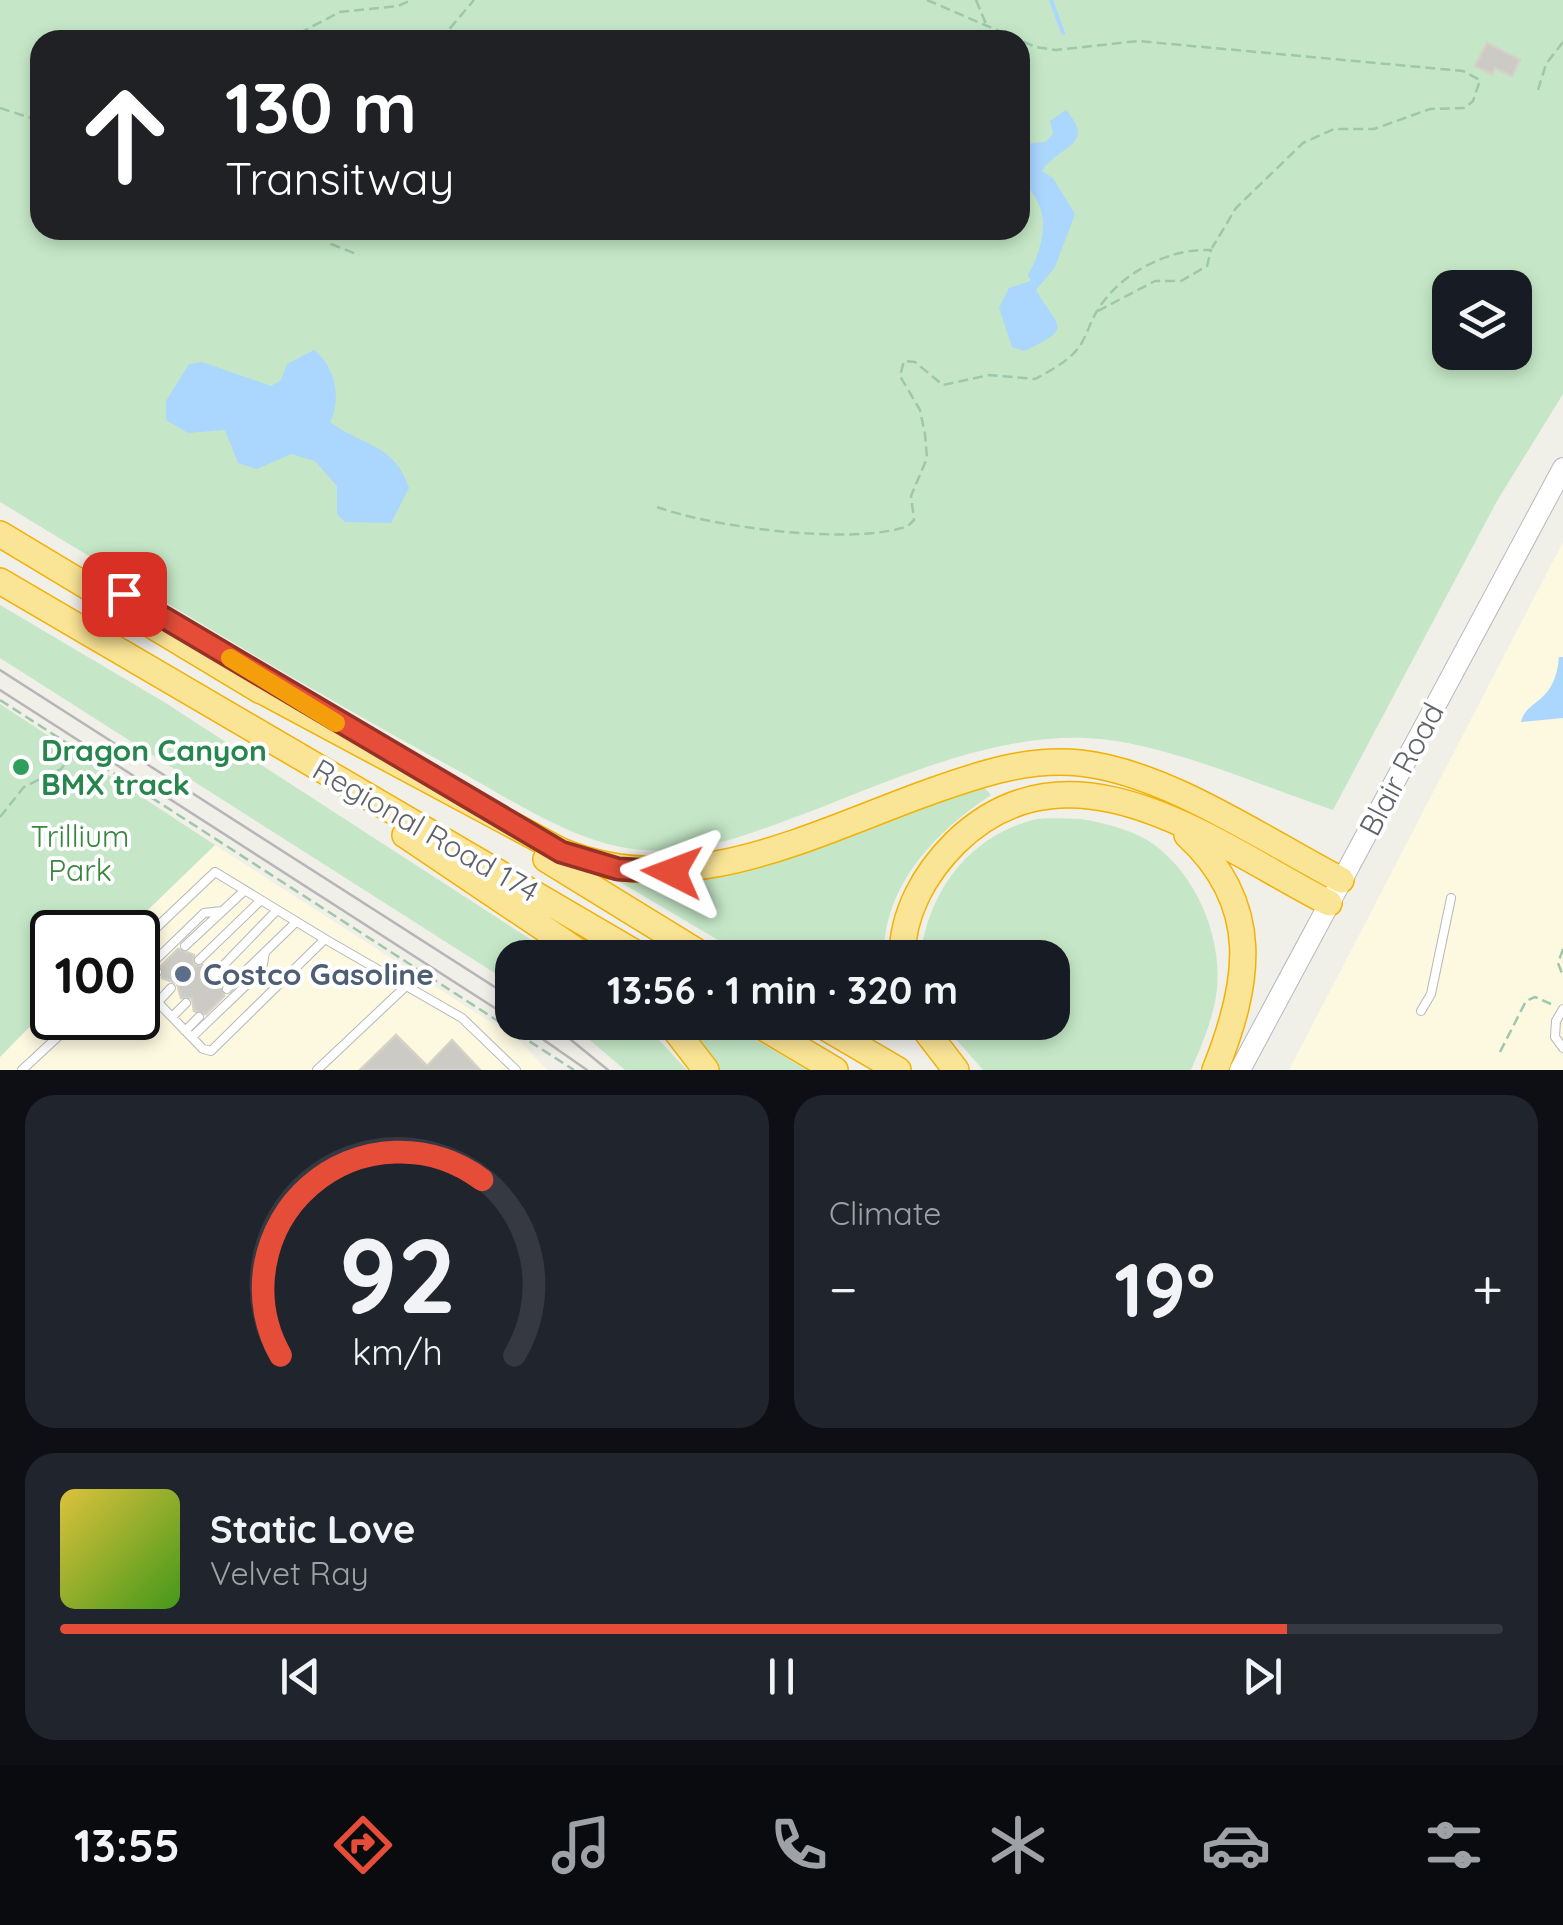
<!DOCTYPE html>
<meta charset="utf-8">
<style>
body{margin:0;font-family:Quicksand,sans-serif;background:#20242c;color:#f1f3f6;height:100vh;display:flex;flex-direction:column;font-size:38px;white-space:nowrap}
*{box-sizing:border-box;margin:0}
p{font-size:32px;color:#9ea1a6}
.icon{flex:none;width:55px;height:55px;fill:none;stroke:currentColor;stroke-width:2;stroke-linecap:round;stroke-linejoin:round}
.map{position:relative;height:1070px;overflow:hidden}
.panel{display:flex;flex-direction:column;gap:25px;padding:25px;background:#0d0f14;flex:1}
.panel>*{flex:none}
.top-card{position:absolute;left:30px;top:30px;width:1000px;height:210px;border-radius:30px;box-shadow:0 5px 15px #0003;background:#202124;color:#fff;overflow:hidden}
.buttons{position:absolute;left:1432px;top:270px;display:grid;gap:20px}
.buttons a{display:grid;place-items:center;width:100px;height:100px;border-radius:20px;background:#171b24;box-shadow:0 5px 15px #0003;font-size:50px}
.speed{position:absolute;left:30px;top:910px;display:flex;gap:20px;font-size:50px;font-weight:700;text-align:center}
.speed>*{display:grid;place-content:center;width:130px;height:130px;border-radius:50%;background:#171b24;box-shadow:0 5px 15px #0003;line-height:1}
.speed .limit{border:5px solid #111;border-radius:15px;background:#fff;color:#111}
.pin{position:absolute;display:grid;place-items:center;width:85px;height:85px;color:#fff;margin:-42px;border-radius:20px;box-shadow:0 5px 15px #0006}
.me{position:absolute;width:110px;margin:-55px;rotate:273deg;stroke-linejoin:round;filter:drop-shadow(0 0 8px #0008)}
.turn{display:flex;align-items:center;gap:35px;height:210px;padding:0 30px;font-size:45px}
.turn .icon{width:130px;height:130px;stroke-width:2.5}
.turn b{display:block;font-size:70px;line-height:85px}
.big{font-size:75px;font-weight:800;line-height:1.1}
.panel .card{flex:1;display:flex;flex-direction:column;justify-content:center;gap:15px;min-width:0;padding:0 35px;border-radius:30px;background:#20242c}
.panel .dial{align-items:center;gap:0}
.dial svg{height:260px;overflow:visible;fill:none;stroke:#363941;stroke-width:7;stroke-linecap:round;text-anchor:middle}
.dial text{fill:#f1f3f6;stroke:none}
.song{display:flex;align-items:center;gap:30px}
.cover{width:120px;height:120px;border-radius:15px;background:linear-gradient(135deg,hsl(50 70% 55%),hsl(100 70% 35%))}
.played{height:10px;border-radius:5px;background:linear-gradient(90deg,#e54d39 85%,#363941 85%)}
.keys{display:flex;justify-content:space-around;direction:ltr}
.heat{display:flex;justify-content:space-between;align-items:center;font-size:55px;direction:ltr}
.panel .tiles{flex:1;display:grid;gap:25px;grid-template-columns:1fr 1fr}
.card:last-child{grid-column:span 2}
.trip{position:absolute;left:495px;top:940px;width:575px;height:100px;border-radius:30px;background:#171b24;box-shadow:0 5px 15px #0003;font-weight:800;line-height:100px;text-align:center}
.tab-bar{display:flex;height:160px;justify-content:space-around;align-items:center;background:#090b0e;color:#9ea1a6}
.tab-bar .icon{width:70px;height:70px}
.tab-bar .on{color:#e54d39}
.tab-bar b{font-size:45px;color:#f1f3f6}
.map>svg:first-child{display:block}
</style>
<div class="map">
<svg width="1563" height="1070" viewBox="0 0 1563 1070">
<rect width="100%" height="100%" fill="#f0efe8"/>
<path fill="#fdf8e0" d="M1563,542V1070H1289Z
M215,845L520,1041L547,1070H0V1057L52,1004V1018H138V932H125Z"/>
<path fill="#c5e7c7" fill-rule="evenodd" d="M0,0H1563V394L1497,501L1333,810C1261,786 1162,741 1087,738C984,734 883,785 790,819C741,837 695,854 643,850C579,846 512,800 457,770C302,686 151,594 0,502ZM40,40H1020V230H40ZM1450,288H1515V352H1450Z
M0,605L164,702L558,957L512,958V984L0,658Z
M0,704L215,845L125,932H52V1004L0,1057Z
M981,784L991,795C935,832 883,886 884,957H747L613,878L676,882L720,876Z
M1081,819C1103,823 1126,828 1147,840C1196,870 1225,941 1216,996C1212,1021 1201,1047 1191,1070H983L942,1023L1052,1022V958H922L921,952C930,890 969,837 1033,820C1047,817 1066,819 1081,819Z
M570,1023H643L687,1070H625Z
M681,1023H727L807,1070H717Z"/>
<path fill="#abd6fd" d="M1066,110C1097,146 1059,145 1042,171L1053,178L1075,214L1055,267L1036,290C1059,330 1074,327 1024,351L1012,347L999,308L1009,288L1031,281L1028,275C1046,243 1053,206 1020,181V144L1046,142L1053,133L1050,121Z
M314,350C335,366 342,399 330,422C364,447 394,443 409,488L391,523L345,522L337,514V486L315,461L291,454L257,469L238,463L225,430L188,433L166,420V401L189,364L202,362L271,386L281,380L287,364Z
M1559,657H1563V718L1521,722C1526,699 1555,705 1559,657Z"/>
<g fill="none" stroke-linecap="round" stroke-linejoin="round">
<path stroke="#abd6fd" stroke-width="4" d="M1051,0L1063,33"/>
</g>
<path fill="#cccac4" stroke="#d5d1c6" stroke-width="2.5" d="M1487,43L1520,60L1512,76L1495,68L1492,74L1475,66Z
M178,949L194,955V966L204,965L210,981L222,983L224,996L206,1014L194,1011L192,998H181L177,983L162,978L161,966Z
M396,1035L427,1066L452,1040L480,1070H360Z"/>
<g fill="none" stroke-linecap="round" stroke-linejoin="round">
<defs>
<path id="lane" d="M138,945L215,872L325,939
M185,946L244,891
M199,960L261,900
M214,975L277,910
M138,977L204,913L222,911
M138,982L203,1049L211,1051L325,939L462,1018L516,1070
M143,987L157,972
M227,989L296,922
M158,1002L171,988
M1563,1009L1556,1021L1555,1037L1563,1048
M1421,1011L1431,994L1451,898
M172,1017L186,1003
M185,1031L199,1017
M192,1037L262,970L265,952
M22,1070L78,1018
M317,1070L405,987"/>
<path id="secondary" d="M1240,1070L1563,468"/>
<path id="highway" d="M0,534L261,691
M0,581L644,958
M249,684L561,851C686,904 814,833 932,791C980,774 1027,758 1080,763C1166,772 1264,840 1341,880
M405,835L588,958
M1187,835C1263,905 1250,983 1215,1070
M546,859L707,958
M902,958C902,913 925,873 955,843C1072,729 1216,845 1329,903
M669,1022L706,1070
M754,1022L835,1070
M816,1022L898,1070
M919,1022L956,1070"/>
</defs>
<use href="#lane" stroke="#b5b7bb" stroke-width="10"/>
<use href="#secondary" stroke="#b6b9be" stroke-width="22"/>
<use href="#highway" stroke="#f2b107" stroke-width="28"/>
<path stroke="#9fc7ac" stroke-width="2.5" stroke-dasharray="10 5" stroke-linecap="butt" d="M927,0L1036,47L1056,50L1138,41L1463,71L1480,80L1473,101L1465,108L1430,109L1374,129H1334L1303,143L1236,208L1212,248
M976,0L986,24
M286,40L340,12L398,6L412,0
M440,40L474,0
M1538,90L1546,64L1563,42
M0,108L40,121
M325,230L331,244L359,255
M657,507C711,527 854,546 908,526L914,520L911,496L927,458L925,434L920,410L900,376L904,361L915,362L943,385L989,375L1035,379C1050,371 1069,361 1079,347C1087,336 1090,322 1097,311C1119,274 1168,248 1211,250L1207,266L1181,281H1155L1096,312
M0,700L574,1070
M0,817L24,787L61,769L75,750
M1563,949L1558,963L1563,976
M1500,1052L1526,1001L1535,997L1551,1004"/>
<use href="#lane" stroke="#fff" stroke-width="8"/>
<use href="#secondary" stroke="#fff" stroke-width="20"/>
<use href="#highway" stroke="#fae495" stroke-width="25"/>
<path stroke="#b6b6b7" stroke-width="2.5" d="M0,670L512,998
M0,690L512,1019
M518,1022L587,1070
M549,1022L608,1070"/>
</g>
<g fill="none" stroke-linecap="round" stroke-linejoin="round">
<defs>
<path id="route" d="M124,594L561,852L618,869L672,872"/>
</defs>
<use href="#route" stroke="#953225" stroke-width="25"/>
<use href="#route" stroke="#e54d39" stroke-width="18"/>
<path stroke="#f59e0b" stroke-width="18" d="M230,658L336,723"/>
</g>
<circle fill="#2e9e5b" stroke="#fff" stroke-width="4" cx="21" cy="767" r="10"/>
<circle fill="#5c6f8a" stroke="#fff" stroke-width="4" cx="183" cy="974" r="10"/>
<g text-anchor="middle" dominant-baseline="central" stroke-width="8" stroke-linejoin="round" paint-order="stroke">
<g font-size="30" font-weight="bold" fill="#27864d" stroke="#fff" text-anchor="start">
<text x="41" y="750">Dragon Canyon<tspan x="41" dy="34">BMX track</tspan></text>
</g>
<g font-size="30" fill="#5f6267" stroke="#fff">
<text transform="translate(1401 769) rotate(-62)">Blair Road</text>
<text transform="translate(426 830) rotate(30)">Regional Road 174</text>
</g>
<g font-size="30" fill="#38853f" stroke="#fff">
<text x="80" y="836">Trillium<tspan x="80" dy="34">Park</tspan></text>
</g>
<g font-size="30" font-weight="bold" fill="#4e5e75" stroke="#fff" text-anchor="start">
<text x="203" y="974">Costco Gasoline</text>
</g>
</g>
</svg>
<div class="buttons">
<a><svg class="icon" aria-label="layers" viewBox="0 0 24 24"><path d="M12 4l9 5-9 5-9-5zM3 14l9 5 9-5"/></svg></a>
</div>
<div class="speed"><div class="limit">100</div></div>
<div class="pin" style="left:124px;top:594px;background:#d93025"><svg class="icon" aria-label="arrive" viewBox="0 0 24 24"><path d="M6 21V4h12l-3 4 3 4H6"/></svg></div>
<svg class="me" style="left:672px;top:872px" viewBox="-20 -20 40 40"><path d="M0-17L14 15 0 8-14 15z" fill="#e54d39" stroke="#fff" stroke-width="4"/></svg>
<div class="trip">13:56 · 1 min · 320 m</div>
<div class="top-card">
<div class="turn"><svg class="icon" aria-label="ahead" viewBox="0 0 24 24"><path d="M12 20V5M6 11l6-6 6 6"/></svg><div><b>130 m</b>Transitway</div></div>
</div>
</div>
<section class="panel">
<div class="tiles">
<div class="card dial"><svg viewBox="0 0 100 80">
<path d="M14 69A42 42 0 1 1 86 69"/>
<path d="M14 69A42 42 0 0 1 76 15" stroke="#e54d39"/>
<text x="50" y="56" font-size="32" font-weight="700">92</text>
<text x="50" y="72" font-size="11">km/h</text>
</svg></div>
<div class="card"><p>Climate</p>
<div class="heat"><a>−</a><b class="big">19°</b><a>+</a></div>
</div>
<div class="card">
<div class="song"><i class="cover"></i><div><b>Static Love</b><p>Velvet Ray</p></div></div>
<div class="played"></div>
<div class="keys"><svg class="icon" aria-label="previous" viewBox="0 0 24 24"><path d="M18 5L8 12l10 7zM5 5v14"/></svg><svg class="icon" aria-label="pause" viewBox="0 0 24 24"><path d="M8 5v14M16 5v14"/></svg><svg class="icon" aria-label="next" viewBox="0 0 24 24"><path d="M6 5l10 7-10 7zM19 5v14"/></svg></div>
</div>
</div>
</section>
<nav class="tab-bar">
<b>13:55</b>
<svg class="icon on" aria-label="directions" viewBox="0 0 24 24"><path d="M12 3l9 9-9 9-9-9zM9 14v-3h6M13 9l2 2-2 2"/></svg>
<svg class="icon" aria-label="music" viewBox="0 0 24 24"><path d="M9 18V5l10-2v13"/><circle cx="6" cy="18" r="3"/><circle cx="16" cy="16" r="3"/></svg>
<svg class="icon" aria-label="phone" viewBox="0 0 24 24"><path d="M5 4h4l2 5-3 2q2 4 5 5l2-3 5 2v4C11 20 4 13 5 4z"/></svg>
<svg class="icon" aria-label="climate" viewBox="0 0 24 24"><path d="M12 3v18M4 7l16 10M4 17L20 7"/></svg>
<svg class="icon" aria-label="car" viewBox="0 0 24 24"><path d="M5 17H2v-5l4-1 3-4h7l3 4 3 1v5h-3M9 17h6M6 11h13"/><circle cx="7" cy="17" r="2"/><circle cx="17" cy="17" r="2"/></svg>
<svg class="icon" aria-label="filters" viewBox="0 0 24 24"><path d="M4 7h16M4 17h16"/><circle cx="9" cy="7" r="2"/><circle cx="15" cy="17" r="2"/></svg>
</nav>
